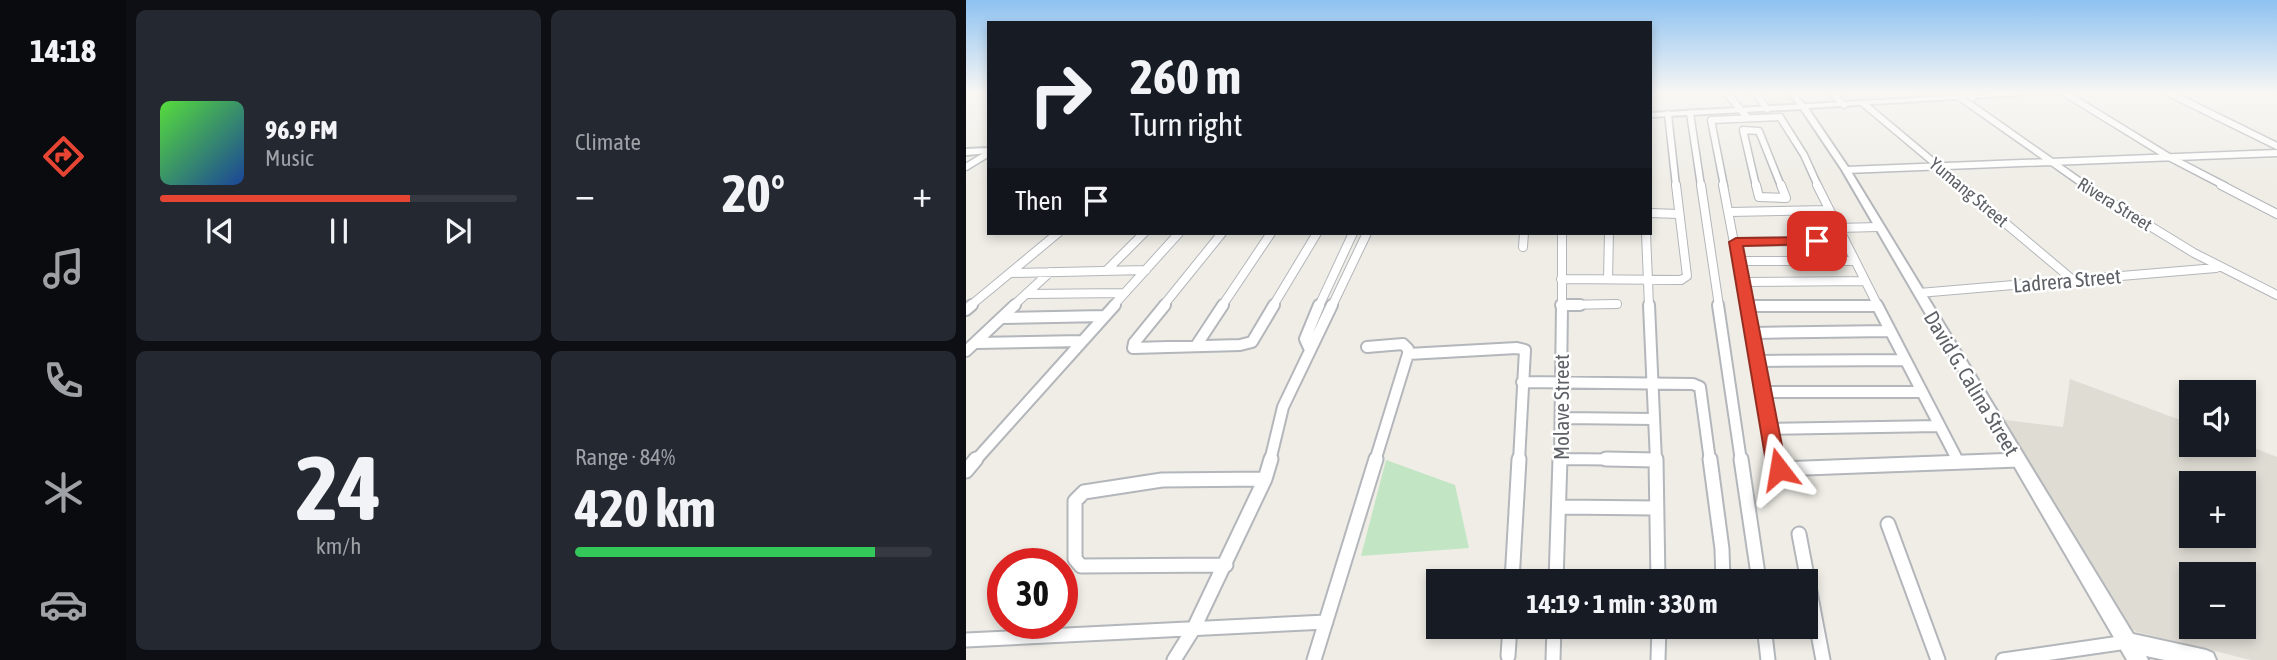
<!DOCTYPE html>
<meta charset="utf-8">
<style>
body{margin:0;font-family:"Asap Condensed",sans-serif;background:#242831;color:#f1f3f6;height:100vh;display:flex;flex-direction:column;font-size:26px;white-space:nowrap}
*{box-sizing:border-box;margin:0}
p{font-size:23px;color:#9ea1a6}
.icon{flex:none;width:38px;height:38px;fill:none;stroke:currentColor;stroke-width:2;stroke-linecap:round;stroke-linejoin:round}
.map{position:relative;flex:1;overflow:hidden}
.drawer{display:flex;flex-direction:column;gap:10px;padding:10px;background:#0d0f14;width:840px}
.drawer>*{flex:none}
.guide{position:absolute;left:21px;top:21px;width:665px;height:214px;border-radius:0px;box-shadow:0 4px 10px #0003;background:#171b24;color:#f1f3f6;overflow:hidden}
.controls{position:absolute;left:1213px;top:380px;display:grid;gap:14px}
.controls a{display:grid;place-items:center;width:77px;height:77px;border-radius:0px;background:#171b24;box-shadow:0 4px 10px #0003;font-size:35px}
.speed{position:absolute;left:21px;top:548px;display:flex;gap:14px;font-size:35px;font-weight:700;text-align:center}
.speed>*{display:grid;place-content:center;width:91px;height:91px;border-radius:50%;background:#171b24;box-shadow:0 4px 10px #0003;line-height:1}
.speed .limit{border:10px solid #d22;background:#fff;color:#111}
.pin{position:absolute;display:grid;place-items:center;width:60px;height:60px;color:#fff;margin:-30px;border-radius:14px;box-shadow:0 4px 10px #0006}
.me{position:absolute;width:77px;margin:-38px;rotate:346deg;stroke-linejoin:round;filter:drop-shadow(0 0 5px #0008)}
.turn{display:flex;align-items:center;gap:24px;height:147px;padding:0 28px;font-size:32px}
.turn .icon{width:91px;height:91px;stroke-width:2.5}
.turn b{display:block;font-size:49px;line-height:60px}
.then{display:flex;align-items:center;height:66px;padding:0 28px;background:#0003;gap:14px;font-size:26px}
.big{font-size:52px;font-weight:700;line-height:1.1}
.drawer .widget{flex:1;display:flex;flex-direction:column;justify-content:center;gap:10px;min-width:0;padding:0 24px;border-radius:10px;background:#242831}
.drawer .dial{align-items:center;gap:0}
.dial b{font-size:91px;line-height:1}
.song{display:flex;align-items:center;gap:21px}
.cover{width:84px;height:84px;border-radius:10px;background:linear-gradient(135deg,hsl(110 70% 55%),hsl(220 70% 35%))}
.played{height:7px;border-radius:4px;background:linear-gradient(90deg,#e74533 70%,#363941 70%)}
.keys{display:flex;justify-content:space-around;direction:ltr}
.heat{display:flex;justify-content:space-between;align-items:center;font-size:38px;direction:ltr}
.charge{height:10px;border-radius:5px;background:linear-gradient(90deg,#34c759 84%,#363941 0)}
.drawer .tiles{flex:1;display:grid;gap:10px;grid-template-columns:repeat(2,1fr)}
.trip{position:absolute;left:460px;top:569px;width:392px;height:70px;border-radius:0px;background:#171b24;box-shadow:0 4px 10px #0003;font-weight:700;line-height:70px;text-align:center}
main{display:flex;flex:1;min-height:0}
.tabs{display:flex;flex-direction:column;width:126px;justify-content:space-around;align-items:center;background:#090b0e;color:#9ea1a6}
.tabs .icon{width:49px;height:49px}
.tabs .on{color:#e74533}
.tabs b{font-size:32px;color:#f1f3f6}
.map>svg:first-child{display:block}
</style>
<main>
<nav class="tabs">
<b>14:18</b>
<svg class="icon on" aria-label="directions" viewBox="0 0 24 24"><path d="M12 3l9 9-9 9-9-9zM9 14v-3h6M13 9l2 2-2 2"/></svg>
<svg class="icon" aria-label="music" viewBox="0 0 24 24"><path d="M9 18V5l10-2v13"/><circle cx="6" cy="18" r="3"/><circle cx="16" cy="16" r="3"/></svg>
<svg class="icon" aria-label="phone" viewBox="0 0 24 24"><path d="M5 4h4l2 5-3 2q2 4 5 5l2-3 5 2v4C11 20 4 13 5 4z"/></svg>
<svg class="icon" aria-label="climate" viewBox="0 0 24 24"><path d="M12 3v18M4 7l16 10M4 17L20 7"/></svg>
<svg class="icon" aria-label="car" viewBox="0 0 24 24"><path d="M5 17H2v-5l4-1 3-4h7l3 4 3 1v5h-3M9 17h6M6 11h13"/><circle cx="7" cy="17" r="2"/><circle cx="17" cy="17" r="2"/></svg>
</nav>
<section class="drawer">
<div class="tiles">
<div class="widget">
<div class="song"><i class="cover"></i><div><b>96.9 FM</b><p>Music</p></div></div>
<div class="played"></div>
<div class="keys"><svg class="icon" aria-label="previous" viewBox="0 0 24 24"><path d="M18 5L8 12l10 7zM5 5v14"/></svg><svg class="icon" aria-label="pause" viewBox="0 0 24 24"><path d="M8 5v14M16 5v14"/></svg><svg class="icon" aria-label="next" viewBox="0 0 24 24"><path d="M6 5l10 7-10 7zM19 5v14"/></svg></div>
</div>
<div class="widget"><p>Climate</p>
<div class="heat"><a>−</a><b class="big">20°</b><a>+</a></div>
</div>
<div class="widget dial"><b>24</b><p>km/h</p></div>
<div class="widget"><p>Range · 84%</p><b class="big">420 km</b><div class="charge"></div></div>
</div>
</section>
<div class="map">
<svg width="1311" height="660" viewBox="0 0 1311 660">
<rect width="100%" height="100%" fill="#efede6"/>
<path fill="#dfdcd4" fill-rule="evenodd" d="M1104,379L1225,424V444H1278L1311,457V660H1285L1171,632L1161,627L1032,419L1097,427ZM1225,483H1278V536H1225ZM1225,574H1278V626H1225Z"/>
<path fill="#c2e6c3" d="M420,460L489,485L503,548L395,556Z"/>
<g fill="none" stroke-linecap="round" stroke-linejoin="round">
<defs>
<path id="minor-far3" d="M760,92L780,116
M789,92L801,109
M825,92L837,107
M865,92L878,105
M999,92L1007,98
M1097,92L1203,157L1259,186
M1201,92L1311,146
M995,98L1120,186
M898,104L996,186
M724,113L735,186
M702,114L710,186
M0,167L23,153
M880,170L1311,153
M758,186L745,120L814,117L838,155L852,186
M790,186L777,130L793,131L815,186"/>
<path id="minor-far2" d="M735,185L753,306
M757,185L780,306
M790,185L793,197L820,198L815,185
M851,185L912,306
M994,185L1107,280
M1117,185L1228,253L1311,295
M1255,185L1311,214
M763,212L862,210
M684,213L713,214
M871,228L913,227
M596,233V306
M680,233L683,306
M770,242L878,241
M557,247L558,233
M772,261H888
M140,271L178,233
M45,273L180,270
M595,279L715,280L721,276L710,185
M642,279L643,233
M777,282L898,281
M953,293L1250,268
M61,294L158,293
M595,305L651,304
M4,306L92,233
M47,306L84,272
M147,306L213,233
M197,306L256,233
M256,306L305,233
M307,306L351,233
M353,306L387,233
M366,306L401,233
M781,306H911"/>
<path id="minor-far1" d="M199,305L168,343L167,348L274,345L286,342L308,305
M595,305H614
M683,305L690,461
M752,305L775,461
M780,305L810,461
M911,305L992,461
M781,306H911
M0,310L6,305
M35,318L138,316
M786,333L924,331
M9,343L116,341
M230,346L257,305
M401,347L437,344L442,349V354
M344,350L339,339L353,305
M0,351L49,305
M791,361L939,360
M556,382L727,384L734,387L744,461
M798,392H956
M596,418L688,419
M804,429L973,426
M595,459L690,460
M9,461L149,305
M304,461L317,407L366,305
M409,461L442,354L551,348L559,350L553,461
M594,461L596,305
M1019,461L1052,460"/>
<path id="minor" d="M640,459L690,460
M690,459L692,581
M744,459L756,549L757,581
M775,459L793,581
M810,459L813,469L1052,460
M0,471L10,459
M594,507L690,508
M922,524L972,660
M833,534L857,660
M260,565L115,566L109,559V501L118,492L196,480L299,479
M546,581L553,459
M590,581L594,459
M798,626L802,660
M0,640L360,622
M542,656L544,626
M208,660L228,628L299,479L305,459
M348,660L410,459
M587,660L588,626
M692,660L693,626
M1037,660L1161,642"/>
<path id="tertiary" d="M1053,92H1101L842,108L884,170L1167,634L1240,650L1247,653L1250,660H1199L1180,656L1182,660H1161L876,170L835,109L684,117V113Z
M23,148V153L0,155V149Z"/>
</defs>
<use href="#minor-far3" stroke="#b3b6ba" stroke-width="9"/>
<use href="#minor-far2" stroke="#b3b6ba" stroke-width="10"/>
<use href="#minor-far1" stroke="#b3b6ba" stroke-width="14"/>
<use href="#minor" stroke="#b3b6ba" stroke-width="17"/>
<use href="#tertiary" stroke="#b3b6ba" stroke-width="4"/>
<use href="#minor-far3" stroke="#fff" stroke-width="6"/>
<use href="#minor-far2" stroke="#fff" stroke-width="8"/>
<use href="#minor-far1" stroke="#fff" stroke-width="10"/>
<use href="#minor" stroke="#fff" stroke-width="13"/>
<use href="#tertiary" fill="#fff" fill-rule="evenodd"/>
</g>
<linearGradient id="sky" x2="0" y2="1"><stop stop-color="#8ec2f1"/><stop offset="0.5" stop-color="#f8f7f4"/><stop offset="1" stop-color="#f8f7f4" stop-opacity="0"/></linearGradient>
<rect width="1311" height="185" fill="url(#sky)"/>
<path fill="#e74533" stroke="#962d21" stroke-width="2" d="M851,237L858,241L856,244L777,246L819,461L823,469L820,474L813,476L806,474L800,462L763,242L770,238Z"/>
<g text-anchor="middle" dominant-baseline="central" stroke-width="5" stroke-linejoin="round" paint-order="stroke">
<g font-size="18" fill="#5d6166" stroke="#fff">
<text transform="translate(1003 192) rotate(40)">Yumang Street</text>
<text transform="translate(1149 204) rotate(32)">Rivera Street</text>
</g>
<g font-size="21" fill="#5d6166" stroke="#fff">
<text transform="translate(1101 280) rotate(-5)">Ladrera Street</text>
<text transform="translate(1006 383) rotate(59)">David G. Calina Street</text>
<text transform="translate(595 407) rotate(-90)">Molave Street</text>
</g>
</g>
</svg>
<div class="controls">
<a><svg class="icon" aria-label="sound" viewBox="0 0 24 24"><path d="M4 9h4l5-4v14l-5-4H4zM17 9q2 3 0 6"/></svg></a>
<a>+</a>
<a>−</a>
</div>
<div class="speed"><div class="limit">30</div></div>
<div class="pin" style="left:851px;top:241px;background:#d93025"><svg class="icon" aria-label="arrive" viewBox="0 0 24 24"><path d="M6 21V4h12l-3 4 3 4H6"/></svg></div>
<svg class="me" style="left:813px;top:469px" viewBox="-20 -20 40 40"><path d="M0-17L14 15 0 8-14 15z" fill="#e74533" stroke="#fff" stroke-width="4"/></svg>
<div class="trip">14:19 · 1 min · 330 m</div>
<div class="guide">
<div class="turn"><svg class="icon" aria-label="right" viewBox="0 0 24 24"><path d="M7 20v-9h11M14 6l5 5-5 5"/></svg><div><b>260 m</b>Turn right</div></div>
<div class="then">Then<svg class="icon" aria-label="arrive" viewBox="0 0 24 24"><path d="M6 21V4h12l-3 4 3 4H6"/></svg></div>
</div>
</div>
</main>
